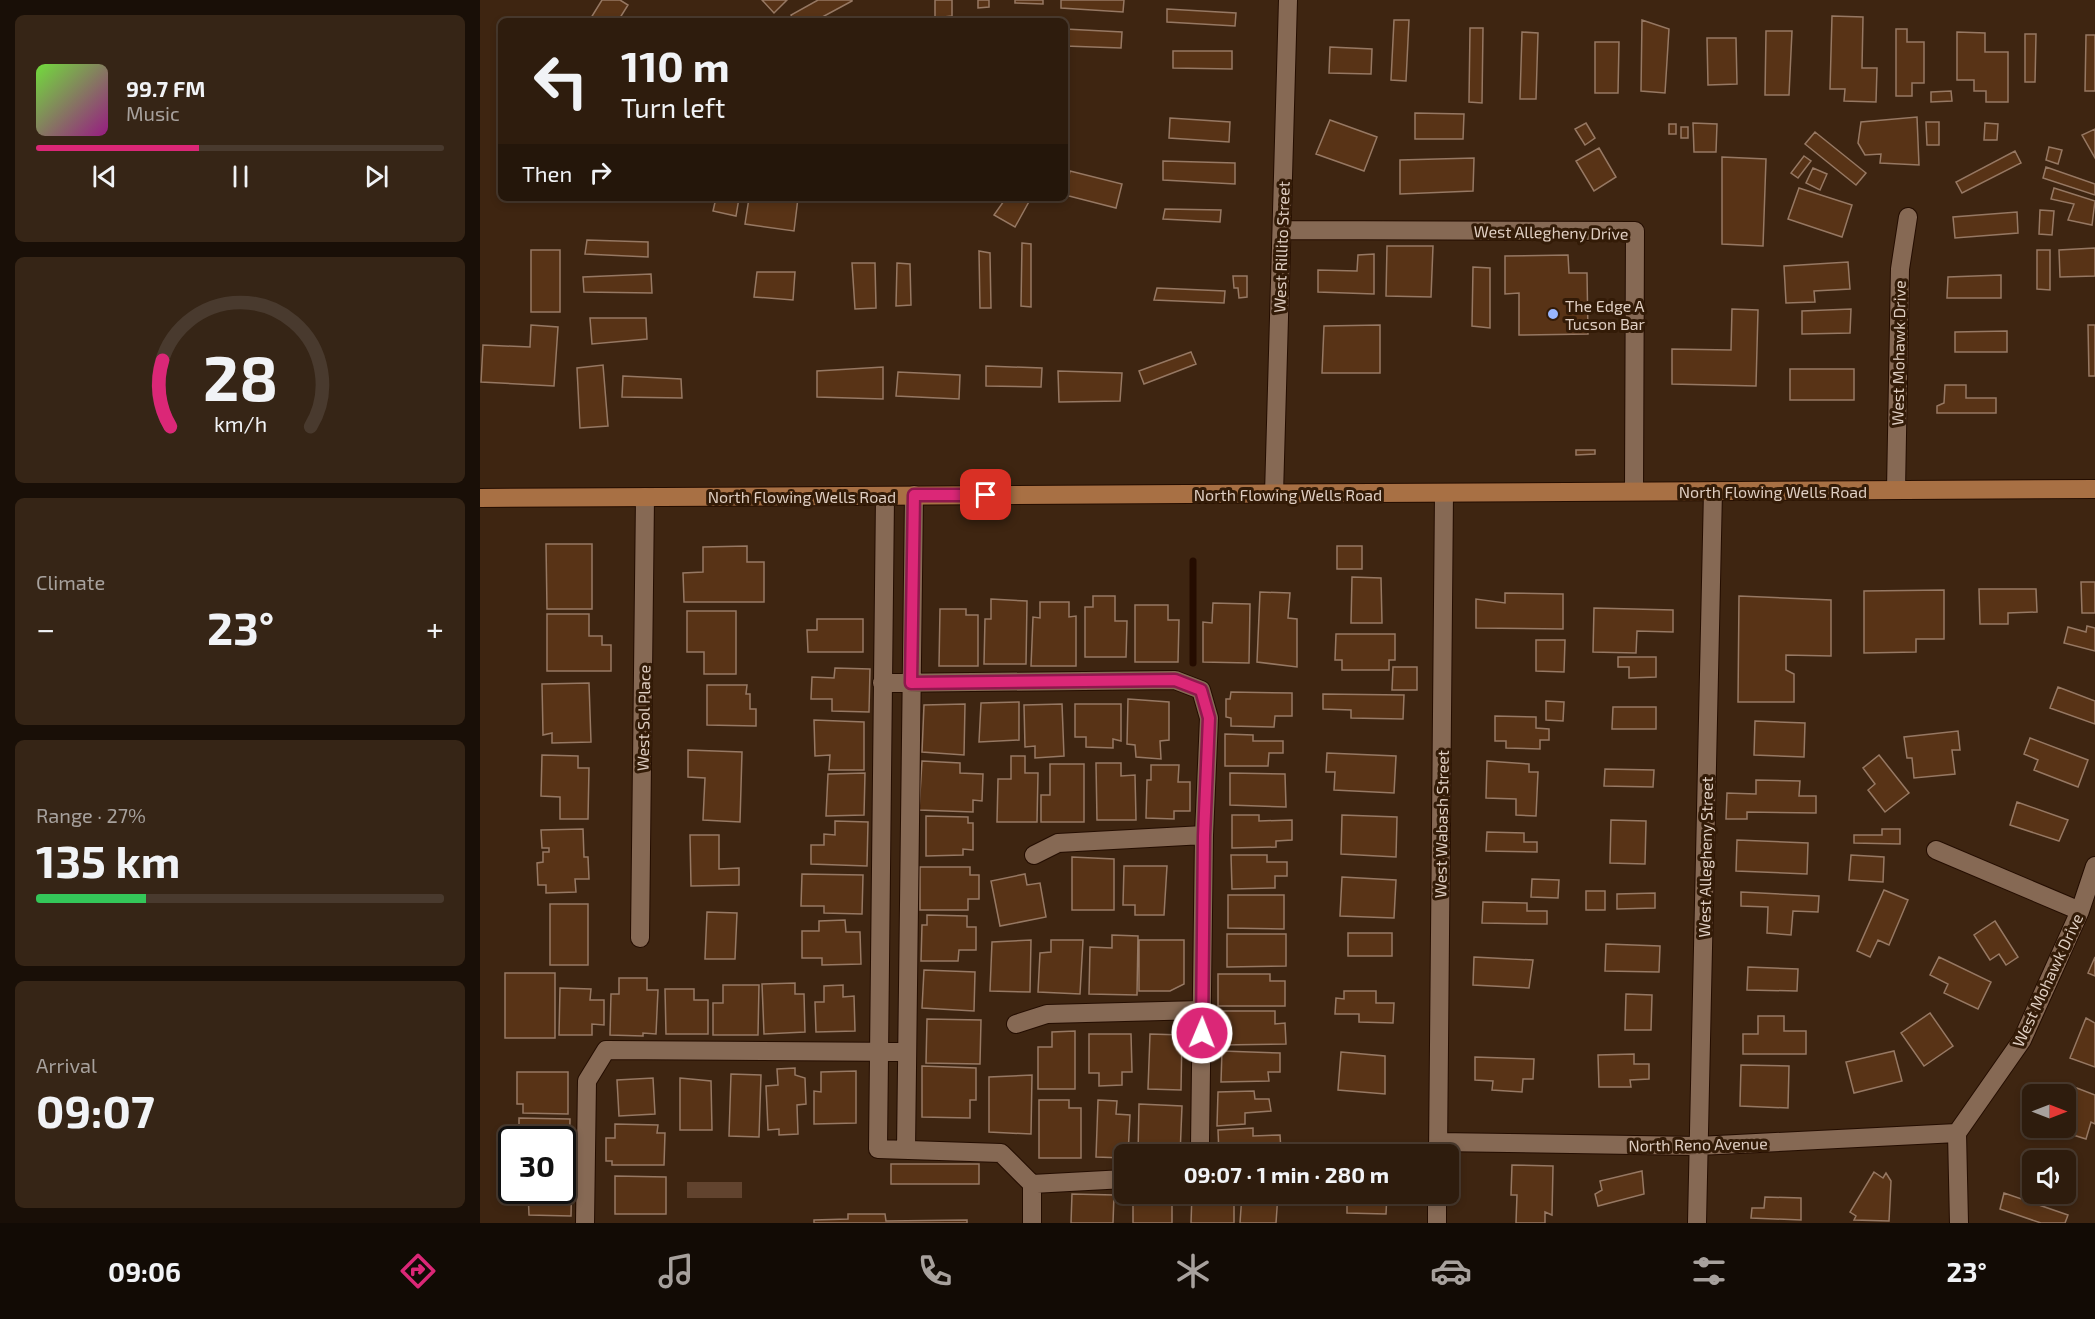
<!DOCTYPE html>
<meta charset="utf-8">
<style>
body{margin:0;font-family:"Exo 2",sans-serif;background:#362516;color:#f1f3f6;height:100vh;display:flex;flex-direction:column;font-size:22px;white-space:nowrap}
*{box-sizing:border-box;margin:0}
p{font-size:20px;color:#a7a19d}
.icon{flex:none;width:33px;height:33px;fill:none;stroke:currentColor;stroke-width:2;stroke-linecap:round;stroke-linejoin:round}
.map{position:relative;flex:1;overflow:hidden}
.side{display:flex;flex-direction:column;gap:15px;padding:15px;background:#190f07;width:480px}
.side>*{flex:none}
.hud{position:absolute;left:18px;top:18px;width:570px;height:183px;border-radius:9px;box-shadow:0 3px 9px #0003,0 0 0 2px #493a2e;background:#2e1c0d;color:#f1f3f6;overflow:hidden}
.needle{width:39px;rotate:90deg}
.buttons{position:absolute;left:1542px;top:1084px;display:grid;gap:12px}
.buttons a{display:grid;place-items:center;width:54px;height:54px;border-radius:9px;background:#2e1c0d;box-shadow:0 3px 9px #0003,0 0 0 2px #493a2e;font-size:30px}
.speed{position:absolute;left:18px;top:1126px;display:flex;gap:12px;font-size:30px;font-weight:700;text-align:center}
.speed>*{display:grid;place-content:center;width:78px;height:78px;border-radius:50%;background:#2e1c0d;box-shadow:0 3px 9px #0003,0 0 0 2px #493a2e;line-height:1}
.speed .limit{border:3px solid #111;border-radius:9px;background:#fff;color:#111}
.pin{position:absolute;display:grid;place-items:center;width:51px;height:51px;color:#fff;margin:-26px;border-radius:12px;box-shadow:0 3px 9px #0006}
.me{position:absolute;width:66px;margin:-33px;rotate:1deg;stroke-linejoin:round;filter:drop-shadow(0 0 4px #0008)}
.turn{display:flex;align-items:center;gap:21px;height:126px;padding:0 24px;font-size:27px}
.turn .icon{width:78px;height:78px;stroke-width:2.5}
.turn b{display:block;font-size:42px;line-height:51px}
.then{display:flex;align-items:center;height:57px;padding:0 24px;background:#0003;gap:12px;font-size:22px}
.big{font-size:45px;font-weight:700;line-height:1.1}
.side .tile{flex:1;display:flex;flex-direction:column;justify-content:center;gap:9px;min-width:0;padding:0 21px;border-radius:9px;background:#362516}
.side .dial{align-items:center;gap:0}
.dial svg{height:156px;overflow:visible;fill:none;stroke:#493a2e;stroke-width:7;stroke-linecap:round;text-anchor:middle}
.dial text{fill:#f1f3f6;stroke:none}
.song{display:flex;align-items:center;gap:18px}
.cover{width:72px;height:72px;border-radius:9px;background:linear-gradient(135deg,hsl(100 70% 55%),hsl(310 70% 35%))}
.played{height:6px;border-radius:3px;background:linear-gradient(90deg,#db2777 40%,#493a2e 40%)}
.keys{display:flex;justify-content:space-around;direction:ltr}
.heat{display:flex;justify-content:space-between;align-items:center;font-size:33px;direction:ltr}
.charge{height:9px;border-radius:4px;background:linear-gradient(90deg,#34c759 27%,#493a2e 0)}
.trip{position:absolute;left:634px;top:1144px;width:345px;height:60px;border-radius:9px;background:#2e1c0d;box-shadow:0 3px 9px #0003,0 0 0 2px #493a2e;font-weight:700;line-height:60px;text-align:center}
.menu{display:flex;height:96px;justify-content:space-around;align-items:center;background:#120b05;color:#a7a19d}
.menu .icon{width:42px;height:42px}
.menu .on{color:#db2777}
.menu b{font-size:27px;color:#f1f3f6}
main{display:flex;flex:1;min-height:0}
.map>svg:first-child{display:block}
</style>
<main>
<section class="side">
<div class="tile">
<div class="song"><i class="cover"></i><div><b>99.7 FM</b><p>Music</p></div></div>
<div class="played"></div>
<div class="keys"><svg class="icon" aria-label="previous" viewBox="0 0 24 24"><path d="M18 5L8 12l10 7zM5 5v14"/></svg><svg class="icon" aria-label="pause" viewBox="0 0 24 24"><path d="M8 5v14M16 5v14"/></svg><svg class="icon" aria-label="next" viewBox="0 0 24 24"><path d="M6 5l10 7-10 7zM19 5v14"/></svg></div>
</div>
<div class="tile dial"><svg viewBox="0 0 100 80">
<path d="M14 69A42 42 0 1 1 86 69"/>
<path d="M14 69A42 42 0 0 1 10 35" stroke="#db2777"/>
<text x="50" y="56" font-size="32" font-weight="700">28</text>
<text x="50" y="72" font-size="11">km/h</text>
</svg></div>
<div class="tile"><p>Climate</p>
<div class="heat"><a>−</a><b class="big">23°</b><a>+</a></div>
</div>
<div class="tile"><p>Range · 27%</p><b class="big">135 km</b><div class="charge"></div></div>
<div class="tile"><p>Arrival</p><b class="big">09:07</b></div>
</section>
<div class="map">
<svg width="1615" height="1223" viewBox="0 0 1615 1223">
<rect width="100%" height="100%" fill="#3e2511"/>
<path fill="#61432e" d="M207,1182H262V1198H207Z"/>
<g fill="none" stroke-linecap="round" stroke-linejoin="round">
<path stroke="#250c00" stroke-width="7" d="M713,663V561"/>
</g>
<path fill="#583316" stroke="#967863" stroke-width="1.5" d="M122,0H140L148,5L138,21H109Z
M282,0H307L294,13Z
M338,0H372V1L335,21H314L311,15Z
M455,0H472V16L455,18Z
M498,0H509V7L498,8Z
M535,0H563V4L535,3Z
M581,0H644L643,12L581,8Z
M687,9L756,13L755,26L687,22Z
M1352,16L1383,17L1382,68H1397L1396,102L1364,101L1365,89H1350Z
M914,20H929L926,81L911,80Z
M1162,20L1189,29L1185,93L1161,91Z
M990,28H1003L1002,103L989,102Z
M585,29L642,32L641,48L585,46Z
M1416,29H1427V42H1444V83H1432V96H1416Z
M1286,31H1312L1309,95H1285Z
M1042,32L1058,33L1056,99H1040Z
M1477,32L1505,33V52H1528V102H1506V91H1494V80H1477Z
M1545,34H1556L1555,82H1545Z
M1606,35H1615V91H1605Z
M1227,38H1256L1257,84L1228,85Z
M1115,42H1139L1138,93H1115Z
M850,47L892,49L891,74L849,73Z
M693,51H752V69L693,68Z
M1471,91L1472,101L1451,102V92Z
M935,113L984,114L983,139H935Z
M1437,117L1439,165L1400,163L1401,154L1385,155L1378,143L1381,122Z
M690,118L750,122L749,142L689,138Z
M850,120L897,137L884,171L836,154Z
M1446,122H1459V145H1447Z
M1106,123L1115,138L1105,145L1095,129Z
M1213,123L1237,124L1236,152H1214Z
M1505,123L1518,124L1517,140H1504Z
M1189,124H1196V134H1189Z
M1201,127H1208V138H1201Z
M1615,129V158L1602,135Z
M1335,132L1386,173L1376,185L1325,144Z
M1569,147L1582,150L1578,164L1566,160Z
M1119,148L1136,177L1114,191L1096,161Z
M1535,151L1541,163L1482,193L1476,182Z
M1324,156L1331,161L1318,178L1311,173Z
M1242,157L1286,159L1283,246L1242,244Z
M994,158L993,191L920,194V160Z
M683,161L755,163V184L683,180Z
M1566,167L1615,184V195L1563,178Z
M1333,168L1347,174L1340,190L1326,183Z
M590,171L642,184L636,208L585,195Z
M1319,188L1372,205L1362,237L1308,219Z
M1574,188L1615,201L1612,225L1588,220L1594,204L1571,199Z
M236,198H259L256,216L233,211Z
M269,198H318L314,231L265,224Z
M422,198H448V200H422Z
M526,198H551L535,227L514,215Z
M685,209L741,210L740,222L683,219Z
M1560,210L1574,211L1572,235L1559,234Z
M1537,212L1538,233L1475,238L1473,217Z
M107,240L168,242V257L105,254Z
M542,243L551,244V307L541,306Z
M907,246H953L951,297L906,296Z
M1615,248V276L1580,277L1579,250Z
M51,250H80V312H51Z
M1557,250H1570V290L1557,289Z
M499,251L510,253L511,308H500Z
M894,254V294L838,292V270L877,271L878,255Z
M1088,255L1089,273H1107L1108,334L1039,335V293L1025,294V256Z
M1368,262L1370,289L1334,291L1335,302L1306,303L1304,266Z
M372,263H395L396,308L375,309Z
M417,263L430,264L431,305L416,306Z
M993,267L1010,268V328L992,326Z
M277,272H315L313,300L274,297Z
M171,274L172,293L104,292L103,277Z
M1521,275V298H1467L1468,277Z
M753,276H767V297L759,298L758,288H754Z
M677,288L745,291L744,303L674,300Z
M1252,309L1278,310L1276,386L1192,384V349L1251,350Z
M1371,309L1370,333L1322,334V311Z
M110,318H166L167,339L112,344Z
M51,325L78,327L74,386L1,382L3,345L50,347Z
M900,325V373H842L844,326Z
M1608,325H1615V376H1609Z
M1527,331V352H1475V332Z
M711,352L716,364L664,384L659,371Z
M123,365L128,426L100,428L97,368Z
M506,366L562,368L561,387L506,386Z
M403,367V399L337,397V371Z
M1310,369H1374V400H1310Z
M578,371L642,373L640,401L579,402Z
M418,372L480,375L479,399L416,396Z
M143,376L201,379L202,398L142,397Z
M1465,385H1486V398H1516V413H1457V406L1464,403Z
M1096,450H1115V454L1096,455Z
M66,544H112V609H67Z
M267,546V562H284V602H204L203,573L223,572V547Z
M857,546H882V569H857Z
M872,577L901,578L902,623H871Z
M1601,582H1615V613H1602Z
M1499,589H1556L1557,612L1528,613V624H1500Z
M1464,590V639H1436V652L1384,653V591Z
M780,592L810,593L808,618L817,619V667L777,662Z
M1025,593L1083,594V629L996,628V599L1025,603Z
M613,596H635V621H647L646,657H605V607H613Z
M1259,596L1351,600V656L1306,655V670L1314,674V702H1258Z
M511,599L547,601L546,664H504L505,619H511Z
M560,602H589V617L596,616V666H551L553,617L560,618Z
M733,603L770,604L769,663L723,662V622L732,623Z
M655,605H688V620H699L698,662H655Z
M1114,608L1193,610V632L1157,631L1156,653L1113,652Z
M460,609H486V615H498V666H459Z
M207,611H256V674H224V652H207Z
M67,614H109V636H122V645H131V671H67Z
M337,619H383V652H328L327,630H337Z
M1607,626L1615,628V651L1584,643L1588,627L1606,632Z
M856,634H915V660H909V670H862V660H855Z
M1056,640H1085L1084,672L1056,671Z
M1138,657H1176V677L1149,678V667H1138Z
M913,667H937V690H912Z
M355,668L390,669L389,712L352,711V699H331L332,677L354,678Z
M109,683L111,742L72,743V733L63,735L62,684Z
M227,685H267L266,694H270V709H276V726L227,725Z
M1578,687L1615,701V724L1570,708Z
M751,692L812,693V716H795L794,727L751,726V718L746,717V699H750Z
M843,694L924,695L923,719L871,718V710L843,709Z
M648,699L689,702V740L680,741L681,759L656,757L655,745L647,744Z
M1066,701L1084,702L1083,721L1066,720Z
M539,702V740L499,742L501,703Z
M485,704L484,755L442,752L444,705Z
M582,704L584,756L555,758V746L545,747L544,705Z
M595,704H641V741L633,739V748L606,747V737H595Z
M1133,707H1176V729H1132Z
M1015,716L1056,717V728L1069,729V740H1060V749L1026,748V741H1015Z
M334,720L384,722V770H349L350,755L335,756Z
M1275,721L1325,723L1324,757L1274,755Z
M1478,731L1480,750H1472L1475,774L1434,778L1432,758H1427L1424,737Z
M745,734L773,735V741H803V753H789L788,766H745Z
M1550,738L1608,760L1598,787L1554,770L1558,760L1544,754Z
M208,750L262,752L260,822L223,820L225,778L208,777Z
M847,753L916,756L914,793L854,790L855,772H846Z
M62,755L98,756V768H109L108,819H80V797L61,796Z
M1399,755L1429,793L1405,812L1388,790L1395,784L1383,768Z
M531,756H545V773H558L557,822H517L518,779H531Z
M442,761L480,763V773L503,774L502,801L493,800V812L439,810Z
M1007,761L1049,764V772H1058L1056,816L1036,815V799L1006,798Z
M616,763H641V776L655,775L656,820H617Z
M570,764H604V822H561V795H570Z
M671,765H699L698,782H710V811H694V819L666,818L667,780H671Z
M1125,769L1174,770L1173,787L1124,786Z
M385,773L384,815L346,816L348,774Z
M750,773L805,774L806,807L750,805Z
M1276,780L1320,781L1319,796H1336V813L1267,812V819H1246L1247,793L1276,794Z
M1537,802L1588,820L1579,841L1530,825Z
M752,815H779V821L812,820V840L796,841V847L752,848Z
M862,815L917,817L916,857L861,854Z
M446,816L488,817V823H493V850L483,849V855L446,856Z
M1131,820L1166,821L1165,864L1130,863Z
M355,821L388,822L387,866L331,864V845H344V834L355,835Z
M103,829L104,857H108L109,879H95L96,892L66,893V885H58L57,863L63,862V852H69V848H62L61,830Z
M1402,829H1420V844L1374,843V835H1402Z
M1007,832L1044,833V842H1057V852L1006,851Z
M210,835H239V869L259,868V885L211,886Z
M1257,840L1328,843L1327,874L1256,871Z
M751,855H787V862H807V876H795V888L752,889Z
M1371,855L1404,857L1403,882L1369,880Z
M592,857L634,859V910H592Z
M644,866H687L684,915H655V905H643Z
M440,867H490V875H499V899H488V910H440Z
M322,874L383,875L382,914L344,913V906H321Z
M545,874L547,885L560,883L566,917L520,926L511,881Z
M862,877L916,880L914,918L860,916Z
M1052,879L1079,880L1078,898L1051,897Z
M1404,890L1428,900L1409,945L1398,940L1390,957L1377,951Z
M1106,891H1125V910H1106Z
M1261,892L1339,896L1338,912L1313,911L1311,935L1287,933L1288,907L1261,906Z
M1175,893V908L1137,909V894Z
M748,895H804V929L748,928Z
M1003,902L1047,903V911H1067V924L1002,923Z
M70,904H108V965H70Z
M227,912L257,913L255,959H225Z
M447,915L487,916V927H496V950H479L478,961H441L442,925H447Z
M365,920L366,932H380L381,964L342,965V958H322V931H339V921Z
M1515,921L1538,957L1526,965L1519,954L1510,960L1494,935Z
M868,933H912V956H868Z
M747,934H806V966L747,967Z
M632,935L658,936L657,995L609,994L610,947L632,948Z
M551,940L550,992L510,991L512,942Z
M571,940H603L600,994L558,992L560,953L571,952Z
M659,940H704V984L690,991H659Z
M1126,944L1180,946L1179,972L1125,971Z
M994,957L1053,960L1049,988L993,985Z
M1459,957L1511,982L1498,1009L1464,993L1468,984L1450,975Z
M1615,957V976L1608,973Z
M1268,967L1318,969L1317,991L1267,990Z
M444,970L495,972L494,1011L442,1008Z
M25,973H75V1038H25Z
M738,974H790V981H805V1006H738Z
M139,978H167V990H178L176,1034L163,1033V1036L130,1035L131,994H139Z
M315,983V994H324L325,1032L284,1034L282,984Z
M243,985H279L278,1035H233V1003H243Z
M363,985V997L374,996L375,1031L336,1032L335,1002H344V986Z
M80,988L111,989L110,1000H124V1025L112,1024V1035H79Z
M185,989H214V1000H228V1034H186Z
M864,991H896V1003H914L913,1023L879,1022V1014H855L856,998L864,999Z
M1146,994L1172,995L1171,1030H1145Z
M739,1011H795V1024L805,1023L806,1044L740,1045Z
M1450,1013L1473,1046L1444,1066L1421,1033Z
M1278,1016H1304V1031H1326V1054H1263V1034H1278Z
M1606,1018L1615,1023V1067L1590,1058Z
M447,1019L501,1020L500,1064L446,1063Z
M595,1031V1089H558V1047H572V1032Z
M609,1034H651L652,1072H642V1085L619,1086V1073H609Z
M670,1034L702,1035L701,1090L668,1089Z
M742,1051L800,1053V1072H788L789,1081L741,1082Z
M1414,1051L1422,1081L1374,1093L1366,1062Z
M861,1052L905,1056V1094L858,1090Z
M1154,1054V1064H1169V1079L1150,1080L1151,1087H1119L1118,1055Z
M995,1057L1054,1059L1053,1079H1043L1042,1092L1012,1090L1013,1081L995,1080Z
M1261,1065L1309,1066L1308,1108L1260,1106Z
M442,1066L496,1068V1100H490V1118L442,1117Z
M315,1068V1075L325,1078L326,1104L317,1105L318,1134L299,1135V1129L288,1130L286,1086L298,1085L297,1069Z
M376,1071V1123L334,1124V1091L341,1092V1072Z
M37,1072H88V1114L43,1113V1104H37Z
M251,1074L281,1075L279,1137L249,1136Z
M552,1075L551,1134L509,1132V1077Z
M173,1078L175,1114L139,1116L137,1080Z
M200,1078L231,1081L232,1130H200Z
M1589,1085L1615,1095V1124L1611,1122L1606,1139L1574,1129L1586,1128V1095Z
M774,1091L775,1099H789L791,1111L765,1113V1124L737,1126L738,1092Z
M559,1100H589V1108H601V1158H559Z
M618,1100L637,1101L636,1114L650,1115L648,1155H645V1158L616,1157Z
M659,1104L702,1106L700,1155H658Z
M39,1118L90,1119L89,1166H82V1140H32V1152H23L24,1132L39,1133Z
M135,1124L178,1125L177,1133H185L184,1165H132V1161H126V1138H135Z
M773,1128V1136L800,1135L801,1151L787,1152V1155H739L738,1130Z
M411,1164H499V1184H411Z
M1032,1165L1073,1166L1072,1215L1065,1212V1223H1036L1037,1195H1031Z
M1162,1171L1164,1194L1118,1206L1115,1194L1122,1190L1120,1181Z
M82,1172H92L91,1216L49,1215L48,1191H82Z
M1394,1172L1403,1178L1406,1173L1411,1181L1409,1221L1374,1220L1376,1216L1370,1212Z
M135,1176L186,1177V1214H135Z
M1524,1193L1588,1215L1585,1223H1561L1520,1209Z
M592,1194L634,1195L633,1223H591Z
M712,1194H754V1223H711Z
M762,1194H798L796,1223H760Z
M857,1194H907L906,1214L867,1213V1205H857Z
M653,1196L692,1197V1223H653Z
M1285,1197L1321,1198V1220L1271,1218L1272,1208H1284Z
M368,1214H405L406,1221L487,1220V1223H334V1220L368,1219Z"/>
<g fill="none" stroke-linecap="round" stroke-linejoin="round">
<defs>
<path id="minor" d="M802,230L1155,231L1154,491
M1416,490L1420,269L1428,217
M794,494L808,0
M405,496L398,1149L521,1153L552,1184L645,1179
M402,683L695,680L721,690L729,718L724,835L720,1146L717,1155
M1456,850L1600,911
M554,855L578,843L724,835
M160,938L165,497
M536,1024L567,1014L722,1010
M958,1142L1218,1146L1477,1133
M426,1150L434,495
M958,1155L964,494
M105,1223L107,1081L126,1050L427,1052
M552,1223V1184
M957,1223V1194
M1217,1223L1233,491
M1479,1223L1477,1133L1542,1040L1600,911L1615,866"/>
<path id="primary" d="M0,498L1615,489"/>
</defs>
<use href="#minor" stroke="#240d00" stroke-width="20"/>
<use href="#primary" stroke="#240d00" stroke-width="20"/>
<use href="#minor" stroke="#866954" stroke-width="18"/>
<use href="#primary" stroke="#a87044" stroke-width="18"/>
</g>
<g fill="none" stroke-linecap="round" stroke-linejoin="round">
<defs>
<path id="route" d="M506,495H434L431,683L695,680L721,690L729,718L724,836L722,1033"/>
</defs>
<use href="#route" stroke="#8e194d" stroke-width="15"/>
<use href="#route" stroke="#db2777" stroke-width="10"/>
</g>
<circle fill="#98b5fd" stroke="#331b07" stroke-width="2" cx="1073" cy="314" r="6"/>
<g text-anchor="middle" dominant-baseline="central" stroke-width="6" stroke-linejoin="round" paint-order="stroke">
<g font-size="16" fill="#dfcec2" stroke="#331b07">
<text transform="translate(1071 232) rotate(1)">West Allegheny Drive</text>
<text transform="translate(801 247) rotate(-88)">West Rillito Street</text>
<text transform="translate(1418 353) rotate(-89)">West Mohawk Drive</text>
<text x="1293" y="491">North Flowing Wells Road</text>
<text x="808" y="494">North Flowing Wells Road</text>
<text x="322" y="496">North Flowing Wells Road</text>
<text transform="translate(163 718) rotate(-89)">West Sol Place</text>
<text transform="translate(961 824) rotate(-89)">West Wabash Street</text>
<text transform="translate(1225 857) rotate(-89)">West Allegheny Street</text>
<text transform="translate(1567 980) rotate(-65)">West Mohawk Drive</text>
<text transform="translate(1218 1144) rotate(-1)">North Reno Avenue</text>
</g>
<g font-size="16" fill="#dfcec2" stroke="#331b07" text-anchor="start">
<text x="1085" y="305">The Edge A<tspan x="1085" dy="18">Tucson Bar</tspan></text>
</g>
</g>
</svg>
<div class="buttons">
<a><svg class="needle" viewBox="-14 -14 28 28"><path d="M0-13l5 13h-10z" fill="#e53935"/><path d="M0 13l5-13h-10z" fill="#a7a19d"/></svg></a>
<a><svg class="icon" aria-label="sound" viewBox="0 0 24 24"><path d="M4 9h4l5-4v14l-5-4H4zM17 9q2 3 0 6"/></svg></a>
</div>
<div class="speed"><div class="limit">30</div></div>
<div class="pin" style="left:506px;top:495px;background:#d93025"><svg class="icon" aria-label="arrive" viewBox="0 0 24 24"><path d="M6 21V4h12l-3 4 3 4H6"/></svg></div>
<svg class="me" style="left:722px;top:1033px" viewBox="-20 -20 40 40"><circle r="17" fill="#db2777" stroke="#fff" stroke-width="3"/><path d="M0-11L8 9 0 5-8 9z" fill="#fff"/></svg>
<div class="trip">09:07 · 1 min · 280 m</div>
<div class="hud">
<div class="turn"><svg class="icon" aria-label="left" viewBox="0 0 24 24"><path d="M17 20v-9H6M10 6l-5 5 5 5"/></svg><div><b>110 m</b>Turn left</div></div>
<div class="then">Then<svg class="icon" aria-label="right" viewBox="0 0 24 24"><path d="M7 20v-9h11M14 6l5 5-5 5"/></svg></div>
</div>
</div>
</main>
<nav class="menu">
<b>09:06</b>
<svg class="icon on" aria-label="directions" viewBox="0 0 24 24"><path d="M12 3l9 9-9 9-9-9zM9 14v-3h6M13 9l2 2-2 2"/></svg>
<svg class="icon" aria-label="music" viewBox="0 0 24 24"><path d="M9 18V5l10-2v13"/><circle cx="6" cy="18" r="3"/><circle cx="16" cy="16" r="3"/></svg>
<svg class="icon" aria-label="phone" viewBox="0 0 24 24"><path d="M5 4h4l2 5-3 2q2 4 5 5l2-3 5 2v4C11 20 4 13 5 4z"/></svg>
<svg class="icon" aria-label="climate" viewBox="0 0 24 24"><path d="M12 3v18M4 7l16 10M4 17L20 7"/></svg>
<svg class="icon" aria-label="car" viewBox="0 0 24 24"><path d="M5 17H2v-5l4-1 3-4h7l3 4 3 1v5h-3M9 17h6M6 11h13"/><circle cx="7" cy="17" r="2"/><circle cx="17" cy="17" r="2"/></svg>
<svg class="icon" aria-label="filters" viewBox="0 0 24 24"><path d="M4 7h16M4 17h16"/><circle cx="9" cy="7" r="2"/><circle cx="15" cy="17" r="2"/></svg>
<b>23°</b>
</nav>
